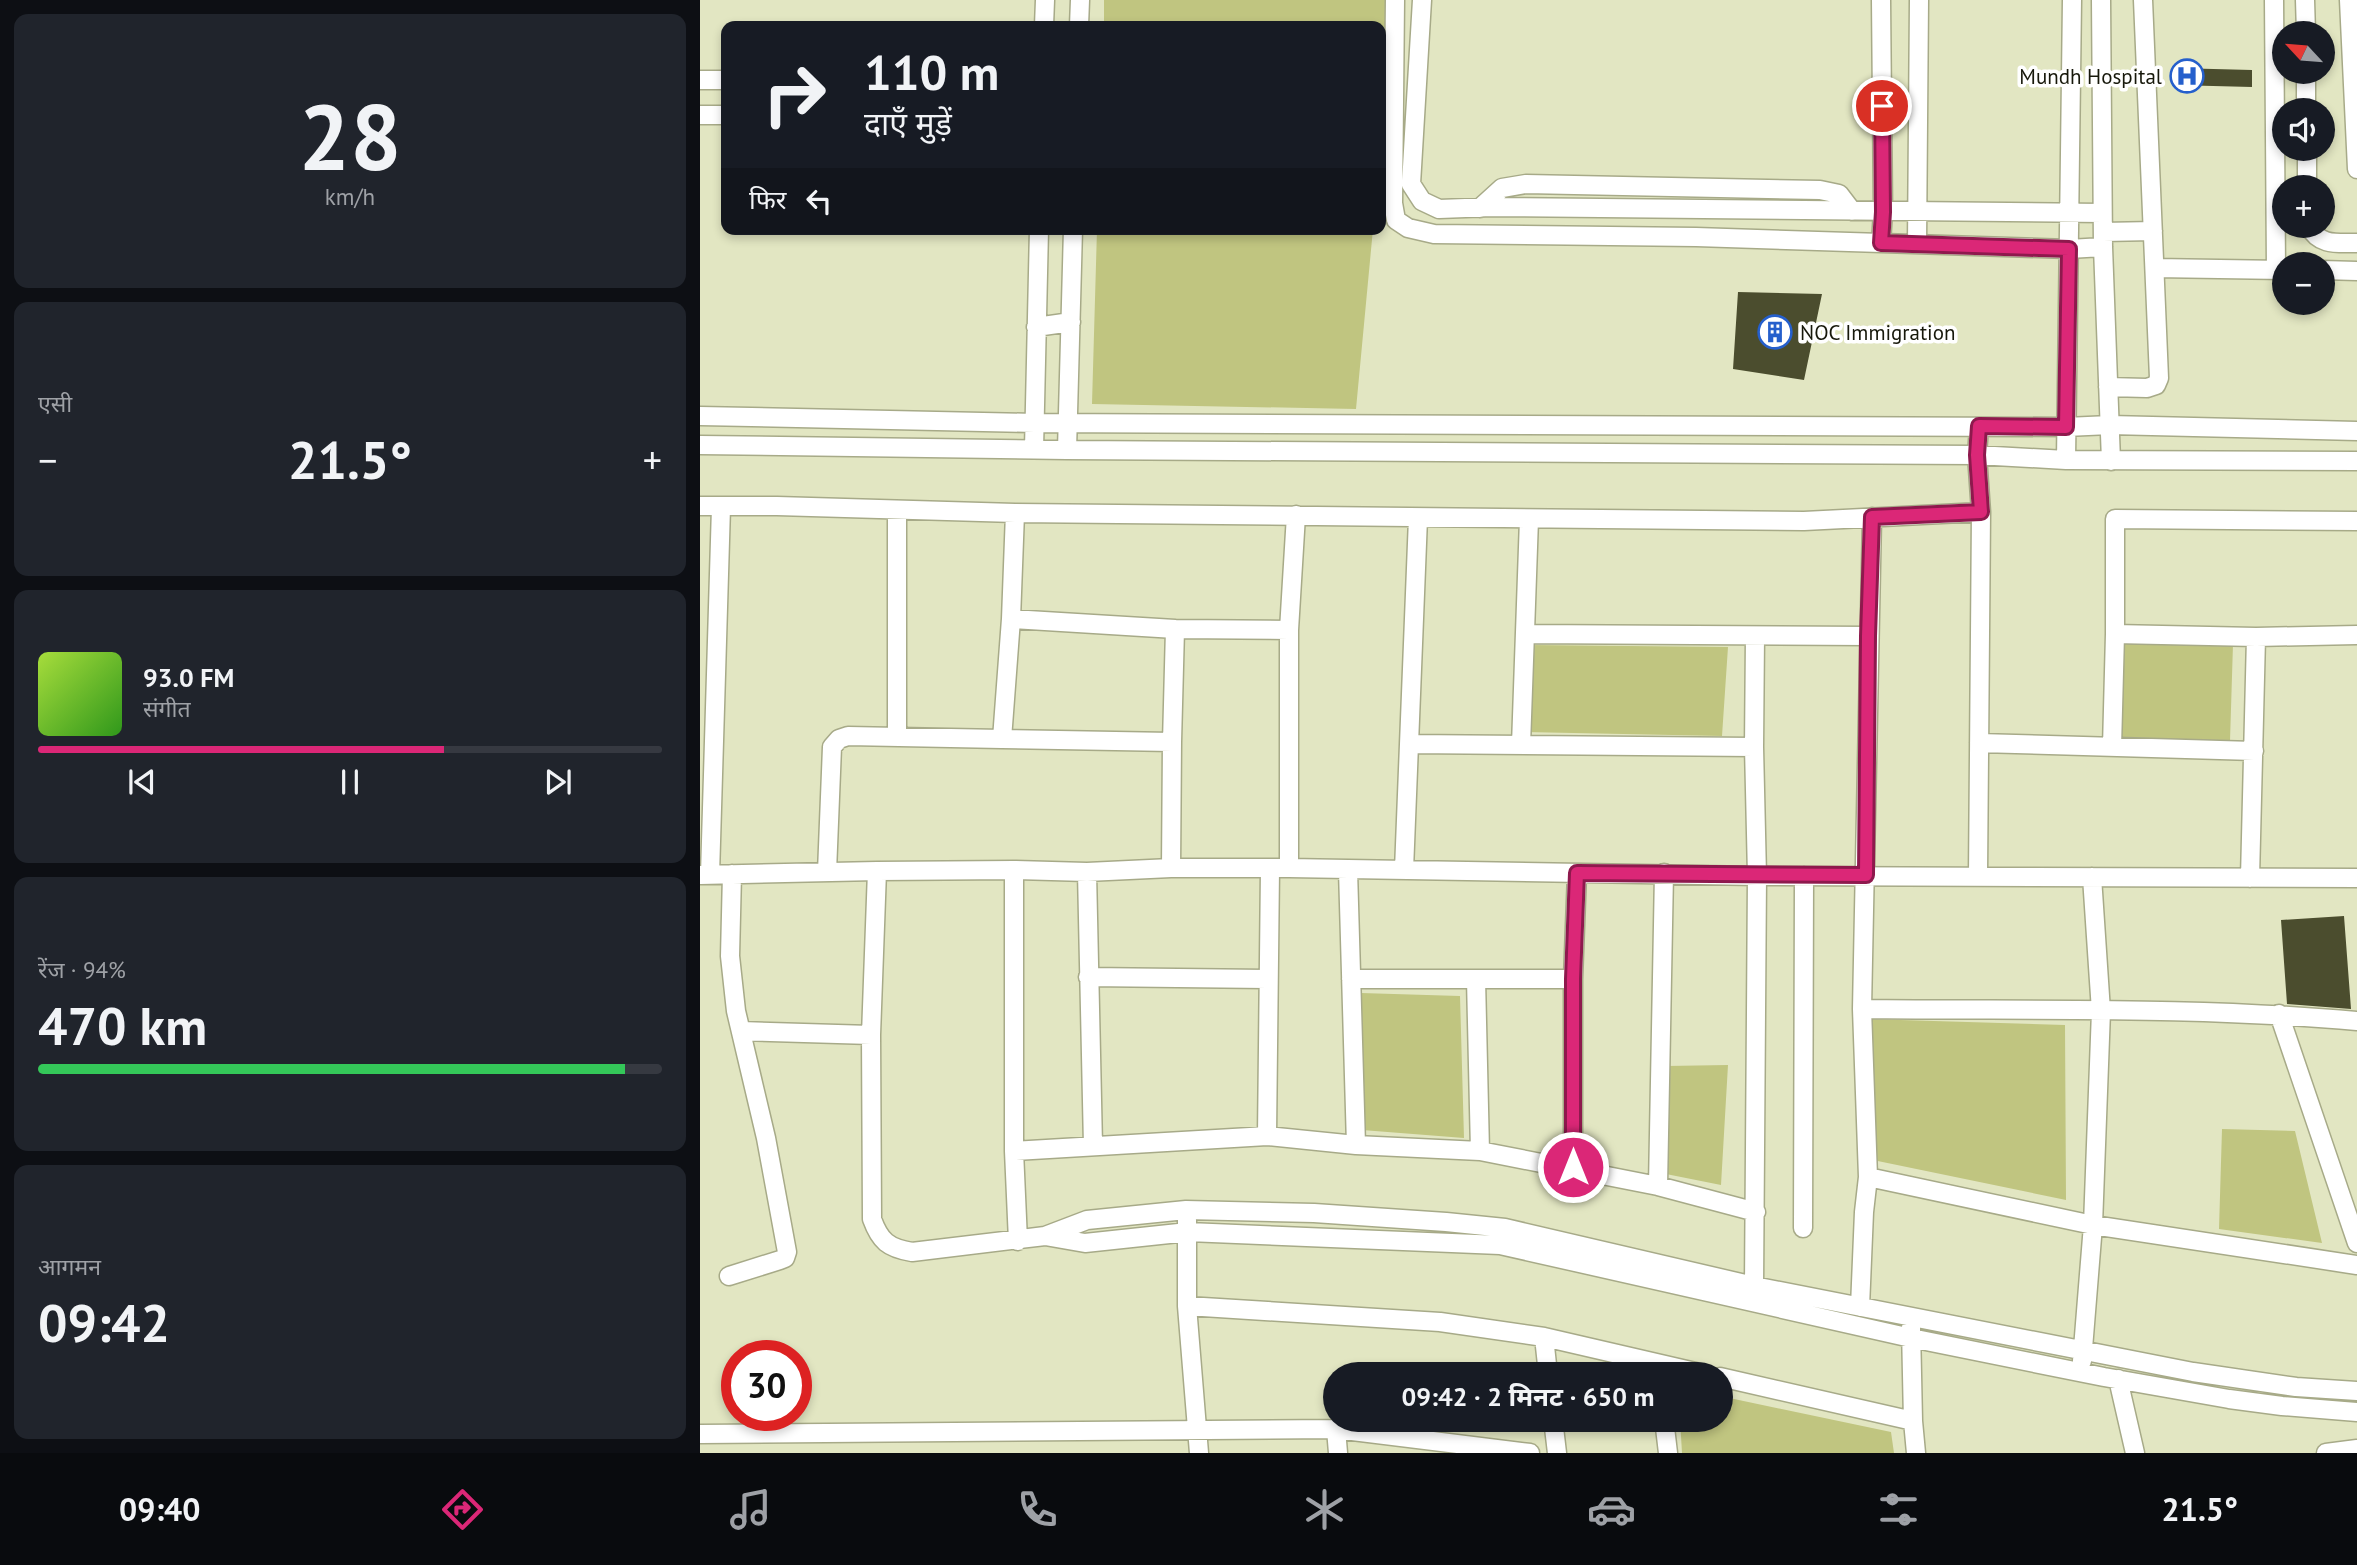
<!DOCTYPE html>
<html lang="hi">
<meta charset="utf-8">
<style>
body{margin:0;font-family:"PT Sans","Noto Sans Devanagari",sans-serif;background:#20242c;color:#f1f3f6;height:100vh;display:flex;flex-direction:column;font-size:26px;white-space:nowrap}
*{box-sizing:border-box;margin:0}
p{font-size:23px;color:#9ea1a6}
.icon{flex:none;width:38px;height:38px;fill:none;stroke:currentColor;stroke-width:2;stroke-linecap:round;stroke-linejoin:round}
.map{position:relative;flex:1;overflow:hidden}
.drawer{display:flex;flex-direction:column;gap:14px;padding:14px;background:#0d0f14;width:700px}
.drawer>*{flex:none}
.guide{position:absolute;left:21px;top:21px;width:665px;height:214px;border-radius:14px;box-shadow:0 4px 10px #0003;background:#171b24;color:#f1f3f6;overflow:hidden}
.needle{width:46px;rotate:296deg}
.buttons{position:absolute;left:1572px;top:21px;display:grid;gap:14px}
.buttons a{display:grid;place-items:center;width:63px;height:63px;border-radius:50%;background:#171b24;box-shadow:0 4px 10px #0003;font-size:35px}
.speed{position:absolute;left:21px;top:1340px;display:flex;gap:14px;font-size:35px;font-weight:700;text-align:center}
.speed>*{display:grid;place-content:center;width:91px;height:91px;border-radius:50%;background:#171b24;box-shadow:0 4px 10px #0003;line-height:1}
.speed .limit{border:10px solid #d22;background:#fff;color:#111}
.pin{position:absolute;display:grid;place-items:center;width:60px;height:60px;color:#fff;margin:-30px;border:4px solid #fff;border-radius:50%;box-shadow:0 2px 7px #0007}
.me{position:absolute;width:77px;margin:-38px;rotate:0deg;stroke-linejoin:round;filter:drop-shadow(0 0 5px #0008)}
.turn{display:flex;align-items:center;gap:24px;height:147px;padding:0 28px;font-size:32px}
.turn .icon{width:91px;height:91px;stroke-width:2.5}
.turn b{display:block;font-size:49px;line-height:60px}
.then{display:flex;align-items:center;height:66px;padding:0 28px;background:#0003;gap:14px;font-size:26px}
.big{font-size:52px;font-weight:700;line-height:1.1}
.drawer .widget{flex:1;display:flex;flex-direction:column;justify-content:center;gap:10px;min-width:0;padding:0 24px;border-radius:14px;background:#20242c}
.drawer .dial{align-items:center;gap:0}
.dial b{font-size:91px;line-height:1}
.song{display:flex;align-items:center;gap:21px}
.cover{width:84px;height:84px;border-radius:10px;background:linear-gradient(135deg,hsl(80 70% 55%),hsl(110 70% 35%))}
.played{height:7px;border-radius:4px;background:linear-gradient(90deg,#db2777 65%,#363941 65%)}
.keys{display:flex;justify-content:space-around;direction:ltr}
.heat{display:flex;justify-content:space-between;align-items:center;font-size:38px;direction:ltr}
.charge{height:10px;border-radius:5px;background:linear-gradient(90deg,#34c759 94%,#363941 0)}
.trip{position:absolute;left:623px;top:1362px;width:410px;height:70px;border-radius:35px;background:#171b24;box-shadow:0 4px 10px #0003;font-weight:700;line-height:70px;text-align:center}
.dock{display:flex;height:112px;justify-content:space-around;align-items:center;background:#090b0e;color:#9ea1a6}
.dock .icon{width:49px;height:49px}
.dock .on{color:#db2777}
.dock b{font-size:32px;color:#f1f3f6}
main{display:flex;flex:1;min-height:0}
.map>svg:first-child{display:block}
</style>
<main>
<section class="drawer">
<div class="widget dial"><b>28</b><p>km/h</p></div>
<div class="widget"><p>एसी</p>
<div class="heat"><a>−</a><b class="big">21.5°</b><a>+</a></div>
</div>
<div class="widget">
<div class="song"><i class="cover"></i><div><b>93.0 FM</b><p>संगीत</p></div></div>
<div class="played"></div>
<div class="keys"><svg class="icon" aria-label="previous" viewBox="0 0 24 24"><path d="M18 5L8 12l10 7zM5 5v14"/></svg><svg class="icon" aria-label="pause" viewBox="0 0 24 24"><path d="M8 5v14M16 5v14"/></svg><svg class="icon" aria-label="next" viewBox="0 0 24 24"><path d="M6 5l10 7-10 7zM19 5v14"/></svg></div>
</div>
<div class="widget"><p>रेंज · 94%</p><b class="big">470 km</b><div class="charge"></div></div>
<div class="widget"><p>आगमन</p><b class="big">09:42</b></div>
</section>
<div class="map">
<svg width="1657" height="1453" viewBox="0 0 1657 1453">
<rect width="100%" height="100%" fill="#e2e6c2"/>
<path fill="#c0c580" d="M404,0H693L681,139V26H404Z
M397,229H673L656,409L392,404Z
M1417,641L1533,644L1530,741L1414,738Z
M829,645L1028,647L1022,736L824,732Z
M661,993L760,996L764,1138L662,1130Z
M1167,1019L1365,1025L1366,1200L1168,1159Z
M1028,1065L1021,1185L961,1173L966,1066Z
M1522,1129L1595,1131L1622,1243L1519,1229Z
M1020,1396L1191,1432L1194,1453H982L980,1419H1020Z"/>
<path fill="#4b4d2e" d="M1475,68L1552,70V87L1474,85Z
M1038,292L1122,294L1104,380L1033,369Z
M1644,916L1651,1009L1587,1004L1581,920Z"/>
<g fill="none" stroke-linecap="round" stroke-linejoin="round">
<defs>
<path id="minor" d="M695,0L693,203L696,220L708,228L734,234L996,237L1369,249L1403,247
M722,0L711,184L722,201L739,209L792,207L1402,213
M1181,0L1183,211L1181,243
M1401,0L1403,247L1411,461
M1574,0L1576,270
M1605,0L1606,33
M1649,0L1657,169
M344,26L345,0
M379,26L380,0
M1606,72V110
M0,80H26
M0,115H26
M1607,149V187
M780,208L802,188L826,184L1120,190L1139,194L1152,211
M1609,226C1619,246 1637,243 1657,243
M1403,232L1453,231
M1217,244L1219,0
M1455,268L1584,270
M1622,270L1657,271
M336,327L371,322
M1408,387L1447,388L1456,385L1459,378L1443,0
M0,416L334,423L1366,427L1410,425L1657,431
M0,445L367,450L1277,455L1366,460L1657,461
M334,449L339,229
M367,450L373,229
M1366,460L1372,0
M0,506H77L315,513L1104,521L1281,512
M197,510V737
M315,513L311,619L302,739L472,742
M1657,521L1415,519V634L1556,637L1657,635
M311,619L475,629
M825,634L1168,636
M1279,743L1554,751
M709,744L1054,747
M821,745L829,519
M1412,747L1415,634
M471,868L472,742L475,629L589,630
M589,868V630L596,515
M314,870V1151L318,1241
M648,870L656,1145
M704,870L718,518
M177,871L171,1035L172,1219C180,1241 188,1248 212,1252L345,1236L387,1220L486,1210L614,1213L746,1222L805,1228L1054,1286L1493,1372L1596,1387L1657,1391
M127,872L132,747L139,739L148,736L302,739
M387,872L393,1146
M0,875L177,871L314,870L387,872L471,868H589L1057,876L1657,878
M10,875L21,507
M1278,876L1281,512L1277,455L1279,427
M1550,878L1556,637
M388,977L567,979
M651,979H873
M776,979L780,1151
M1162,1009C1327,1011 1493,1006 1657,1021
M1579,1014L1657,1243
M41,1031L171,1035
M567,1136L570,869
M314,1151L567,1136L656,1145L780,1151L958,1186L1056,1212
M873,1167V979L877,873
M1168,1177L1393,1225L1657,1265
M958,1186L964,873
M487,1220V1306L499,1453
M1103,1228L1104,876
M345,1236L385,1243L488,1232L800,1245L1211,1338L1404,1377L1529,1399L1582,1406L1657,1412
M29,1276L80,1260L85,1258L87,1252L66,1138L36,1011L30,956L32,874
M1054,1286L1057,876L1054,747L1055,636
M487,1306L740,1322L844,1337L1004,1374
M1160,1307L1164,1212L1168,1177L1162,1009L1172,517
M1211,1328L1213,1421L1216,1453
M844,1337L848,1374
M1382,1361L1393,1225L1401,1011L1392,877
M1020,1377L1213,1421
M1418,1379L1435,1453
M853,1419L857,1453
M964,1419L968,1453
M636,1429L638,1453
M0,1434L636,1429L830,1453
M1626,1453L1657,1449"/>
</defs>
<use href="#minor" stroke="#a7aa88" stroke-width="21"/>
<use href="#minor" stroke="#fff" stroke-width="18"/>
</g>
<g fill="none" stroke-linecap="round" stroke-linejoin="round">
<defs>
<path id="route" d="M873,1167V979L877,873L1166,875L1168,636L1172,517L1281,512L1277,455L1279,426L1366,427L1369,249L1181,243L1183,212L1182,106"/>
</defs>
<use href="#route" stroke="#8e194d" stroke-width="18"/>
<use href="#route" stroke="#db2777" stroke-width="12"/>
</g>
<defs>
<symbol id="hospital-ring" viewBox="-11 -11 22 22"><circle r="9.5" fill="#fff" stroke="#255fcc" stroke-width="1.5"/><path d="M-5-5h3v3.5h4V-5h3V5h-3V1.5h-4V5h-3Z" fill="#255fcc"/></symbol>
<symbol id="building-ring" viewBox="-11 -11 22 22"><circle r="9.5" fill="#fff" stroke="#255fcc" stroke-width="1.5"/><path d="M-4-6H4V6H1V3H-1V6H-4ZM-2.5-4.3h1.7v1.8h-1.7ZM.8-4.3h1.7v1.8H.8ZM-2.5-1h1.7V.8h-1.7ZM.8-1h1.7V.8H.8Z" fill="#255fcc"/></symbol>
</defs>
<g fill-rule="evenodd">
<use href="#hospital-ring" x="1468" y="57" width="38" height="38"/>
<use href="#building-ring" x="1056" y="313" width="38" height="38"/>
</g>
<g text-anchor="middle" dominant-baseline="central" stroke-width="7" stroke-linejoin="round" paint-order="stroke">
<g font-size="21" fill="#17180b" stroke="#fff" text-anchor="end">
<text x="1462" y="76">Mundh Hospital</text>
<text x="1100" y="332" text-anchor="start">NOC Immigration</text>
</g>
</g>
</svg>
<div class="buttons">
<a><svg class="needle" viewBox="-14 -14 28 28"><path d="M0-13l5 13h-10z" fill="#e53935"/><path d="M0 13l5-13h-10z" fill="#9ea1a6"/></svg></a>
<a><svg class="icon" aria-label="sound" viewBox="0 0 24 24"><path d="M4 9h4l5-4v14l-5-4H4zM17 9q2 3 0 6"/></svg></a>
<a>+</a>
<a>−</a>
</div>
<div class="speed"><div class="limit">30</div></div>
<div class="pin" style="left:1182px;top:106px;background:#d93025"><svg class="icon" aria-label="arrive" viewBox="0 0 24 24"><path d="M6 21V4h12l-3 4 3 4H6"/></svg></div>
<svg class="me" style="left:873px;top:1167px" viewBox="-20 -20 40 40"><circle r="17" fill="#db2777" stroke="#fff" stroke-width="3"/><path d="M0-11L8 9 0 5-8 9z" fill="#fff"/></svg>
<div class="trip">09:42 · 2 मिनट · 650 m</div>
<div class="guide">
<div class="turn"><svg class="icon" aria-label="right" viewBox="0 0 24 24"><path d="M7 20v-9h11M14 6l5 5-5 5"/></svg><div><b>110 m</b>दाएँ मुड़ें</div></div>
<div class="then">फिर<svg class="icon" aria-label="left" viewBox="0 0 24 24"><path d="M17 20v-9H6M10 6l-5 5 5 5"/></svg></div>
</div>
</div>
</main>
<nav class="dock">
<b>09:40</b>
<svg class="icon on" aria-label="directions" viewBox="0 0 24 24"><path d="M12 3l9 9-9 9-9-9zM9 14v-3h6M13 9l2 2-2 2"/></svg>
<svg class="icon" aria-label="music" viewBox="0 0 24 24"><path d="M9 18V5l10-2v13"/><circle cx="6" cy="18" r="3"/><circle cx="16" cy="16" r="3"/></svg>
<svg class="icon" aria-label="phone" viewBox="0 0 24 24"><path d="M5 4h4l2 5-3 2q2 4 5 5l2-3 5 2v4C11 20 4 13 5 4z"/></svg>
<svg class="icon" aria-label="climate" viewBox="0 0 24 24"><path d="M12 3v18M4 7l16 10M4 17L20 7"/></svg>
<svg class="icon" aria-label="car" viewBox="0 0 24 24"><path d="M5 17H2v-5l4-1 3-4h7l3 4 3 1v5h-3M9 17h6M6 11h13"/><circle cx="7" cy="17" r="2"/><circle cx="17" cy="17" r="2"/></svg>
<svg class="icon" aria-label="filters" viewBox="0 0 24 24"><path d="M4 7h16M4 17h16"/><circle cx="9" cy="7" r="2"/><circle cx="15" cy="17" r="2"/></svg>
<b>21.5°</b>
</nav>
